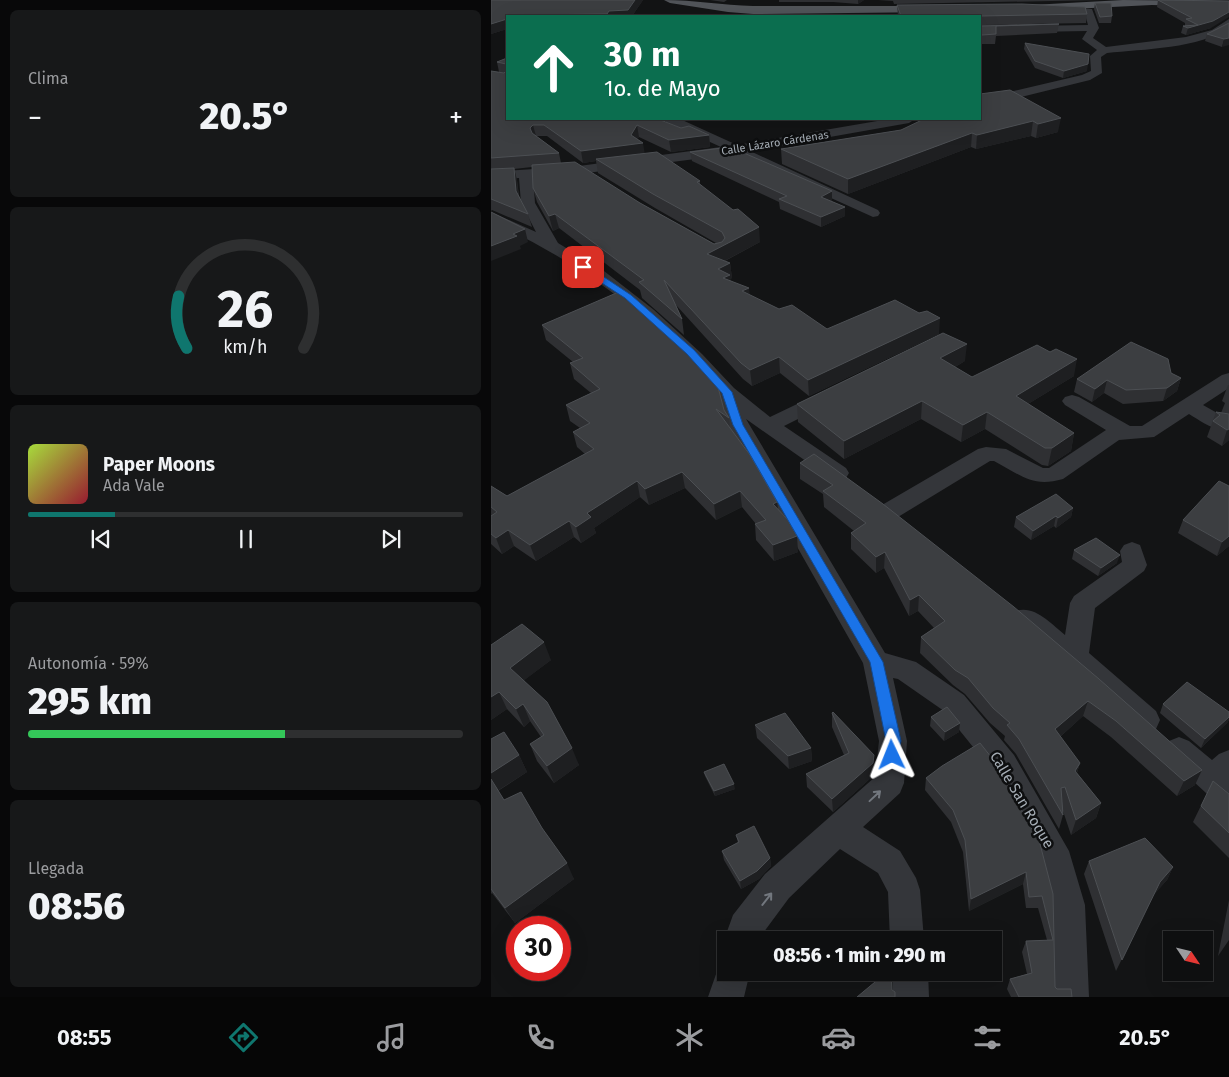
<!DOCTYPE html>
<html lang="es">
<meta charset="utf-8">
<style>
body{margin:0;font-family:"Fira Sans",sans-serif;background:#171819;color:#f1f3f6;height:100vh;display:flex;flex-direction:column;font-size:19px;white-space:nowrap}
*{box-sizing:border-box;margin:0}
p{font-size:16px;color:#9b9c9f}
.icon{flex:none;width:28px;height:28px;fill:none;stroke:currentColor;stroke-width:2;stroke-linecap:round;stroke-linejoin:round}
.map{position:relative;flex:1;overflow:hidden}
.details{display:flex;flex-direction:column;gap:10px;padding:10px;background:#080809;width:491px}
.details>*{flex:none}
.banner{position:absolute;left:15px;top:15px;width:475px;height:105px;border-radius:0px;box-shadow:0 5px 20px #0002,0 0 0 1px #2e2f30;background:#0b6e4f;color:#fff;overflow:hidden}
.needle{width:32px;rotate:125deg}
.controls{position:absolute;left:672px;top:931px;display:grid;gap:10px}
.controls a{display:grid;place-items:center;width:50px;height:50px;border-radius:0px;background:#0e0f10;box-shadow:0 5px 20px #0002,0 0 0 1px #2e2f30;font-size:25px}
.speed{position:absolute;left:15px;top:916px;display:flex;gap:10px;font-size:25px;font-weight:700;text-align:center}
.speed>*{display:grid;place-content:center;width:65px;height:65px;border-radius:50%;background:#0e0f10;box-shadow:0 5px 20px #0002,0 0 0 1px #2e2f30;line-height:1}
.speed .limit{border:8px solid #d22;background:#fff;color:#111}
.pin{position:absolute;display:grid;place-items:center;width:42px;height:42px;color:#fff;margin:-21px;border-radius:10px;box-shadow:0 2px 8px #0006}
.me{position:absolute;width:55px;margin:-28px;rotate:358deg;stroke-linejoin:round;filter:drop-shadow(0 0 4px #0008)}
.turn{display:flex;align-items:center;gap:18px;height:105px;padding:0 15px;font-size:22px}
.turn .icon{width:65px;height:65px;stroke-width:2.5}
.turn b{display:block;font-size:35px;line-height:42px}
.big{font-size:38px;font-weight:800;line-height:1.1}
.details .tile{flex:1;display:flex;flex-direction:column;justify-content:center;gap:8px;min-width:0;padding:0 18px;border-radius:8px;background:#171819}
.details .dial{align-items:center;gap:0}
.dial svg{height:130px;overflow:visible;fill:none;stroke:#2e2f30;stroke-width:7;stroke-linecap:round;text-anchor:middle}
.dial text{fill:#f1f3f6;stroke:none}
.song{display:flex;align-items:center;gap:15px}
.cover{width:60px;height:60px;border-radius:8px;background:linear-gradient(135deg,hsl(80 70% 55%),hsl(350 70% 35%))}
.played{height:5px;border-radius:2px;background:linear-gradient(90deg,#0f766e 20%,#2e2f30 20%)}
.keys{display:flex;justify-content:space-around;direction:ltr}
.heat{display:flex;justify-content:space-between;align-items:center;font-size:28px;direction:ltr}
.charge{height:8px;border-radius:4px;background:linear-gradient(90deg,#34c759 59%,#2e2f30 0)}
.trip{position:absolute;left:226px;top:931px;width:285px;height:50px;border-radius:0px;background:#0e0f10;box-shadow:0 5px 20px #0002,0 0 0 1px #2e2f30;font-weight:800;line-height:50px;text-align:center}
.menu{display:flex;height:80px;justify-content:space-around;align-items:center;background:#060606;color:#9b9c9f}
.menu .icon{width:35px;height:35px}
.menu .current{color:#0f766e}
.menu b{font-size:22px;color:#f1f3f6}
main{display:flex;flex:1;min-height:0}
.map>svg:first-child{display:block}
</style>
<main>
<section class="details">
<div class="tile"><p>Clima</p>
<div class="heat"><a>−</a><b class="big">20.5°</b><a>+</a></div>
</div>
<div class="tile dial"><svg viewBox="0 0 100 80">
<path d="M14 69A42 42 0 1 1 86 69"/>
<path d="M14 69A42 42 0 0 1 9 37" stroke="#0f766e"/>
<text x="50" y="56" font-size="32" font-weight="700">26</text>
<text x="50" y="72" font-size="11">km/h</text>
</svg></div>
<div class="tile">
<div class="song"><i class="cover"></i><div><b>Paper Moons</b><p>Ada Vale</p></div></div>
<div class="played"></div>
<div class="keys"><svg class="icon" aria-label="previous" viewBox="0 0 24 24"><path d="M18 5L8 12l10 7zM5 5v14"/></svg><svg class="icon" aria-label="pause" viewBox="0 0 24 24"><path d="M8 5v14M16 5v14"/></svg><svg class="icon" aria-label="next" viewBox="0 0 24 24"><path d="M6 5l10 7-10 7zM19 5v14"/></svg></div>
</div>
<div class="tile"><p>Autonomía · 59%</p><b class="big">295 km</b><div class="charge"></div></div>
<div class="tile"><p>Llegada</p><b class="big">08:56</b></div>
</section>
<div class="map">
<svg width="738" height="997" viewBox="0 0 738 997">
<rect width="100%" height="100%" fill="#131415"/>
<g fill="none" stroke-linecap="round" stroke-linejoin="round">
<path fill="#34363a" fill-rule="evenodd" d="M565,7L601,9L608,28L602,38L615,47L695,37L721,30L738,19V27C710,49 651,49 616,53L610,57L611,73L599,80L489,107V99L591,75L600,71L599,56L606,50L591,39L596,31L489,33V27L597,25L594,14L562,12L560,10Z
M173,119H189L246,145L398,119H424L418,123L259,151L387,210L389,213L387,216L382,217L243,154L88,174L42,177L44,203L67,243L113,271L163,310L211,354L243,388L279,417L327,394L334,392L341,394L344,398L341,402L293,426L355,468L358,473L355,478L347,480L339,478L255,419L394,653L425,662L473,695L523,755L578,851L594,905L598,997H562L560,905L547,855L503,773L453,711L407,679L402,678L416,741L413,783L409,793L372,827L409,851L425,878L429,890L433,940H399L397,892L387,873L349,849L298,898L267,940H235V945L233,940L242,915L274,874L384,777L388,741L372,663L237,425C234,415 232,401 226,393C173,323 80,256 0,222V212L45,232L30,203L28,178L0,180V172L88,166L230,147L175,122Z
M738,373V388L712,405L735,418L738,422L735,428C721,431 710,421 698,414L663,437L628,440L572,479C541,488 530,475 503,461H499L407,517L399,519L391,517L388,511L391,505L487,449L495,447L515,449L552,468H558L615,430L574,405L571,401L574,397L581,395L588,397L639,426H651L731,375Z
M641,542L649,545L656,565L653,571L604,608L598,653L665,711L669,720L665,729L655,732L645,729L575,665L525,625L521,618L525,611C544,605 560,624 574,635L579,603L583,596L631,562L629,551L633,545Z
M688,737L698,741L721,760L728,754L738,750V808L727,804L678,759L673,750L678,741Z
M235,957V972H259L253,997H217L230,960Z
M401,972H437L438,997H402Z"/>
<path fill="#515459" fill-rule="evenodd" d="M173,0C203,0 232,5 262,6H445L451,9L445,12L262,14L237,12L179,3Z
M632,0L738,1V7L661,5L540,11L534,8L540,5Z"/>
</g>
<path fill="#2f3033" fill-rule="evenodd" d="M0,0H152L141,16H16V29L0,34Z
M219,0H236L233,2Z
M288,0H373L367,4L342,2H288Z
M387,0H611L403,4L402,1Z
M667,0L720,28L695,35L690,33L692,26H694V23L666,7Z
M604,3L621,16L620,23H608L603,9Z
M406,5L596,14L595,23L489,25L568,24L566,33L505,36L504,44H490L489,42V16H407Z
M738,23L731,47L714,41L716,34Z
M534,43L596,71L572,78L544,68L533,49Z
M16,58V119H167L190,128L218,135L219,147L180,152L148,137L146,139L153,153L209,181V184L269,242L234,261L239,263L241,278L239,279L240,281L259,295L288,309L336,329L448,334L318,396L289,373L261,386L252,379L185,305L191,319L193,335L151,298L149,290L68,228L62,231L46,202L42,188L41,167L23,169L26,180L28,196L37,214L41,227L1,210L0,211V71L8,72L6,62ZM45,136H56L92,163L105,161L107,173L164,208L225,243L223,244L149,203L70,163L68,153Z
M489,94L567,132L545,138L540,136L485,149L480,147L357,194L291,164L290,149L410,130Z
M199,152L341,200L340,201L354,207V216L330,227L289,209L288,202L201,161Z
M51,325L233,410L238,418L239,428L286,502L287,509L307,552L283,561L265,540L264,524H265L251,507L225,520L194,488L158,505L149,497L103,528L105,533L90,543L83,537L45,561L23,546L11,554L0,544V486L16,496L94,454L86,447L82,432L89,428L79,421L75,405L100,393L83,379L79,363L82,362L55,340Z
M474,361L464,367L481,377L583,376L537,404L583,433L580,451L557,466L551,465L494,429L470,442L430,419L353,459L307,422L306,404Z
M680,373L690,378L686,391L672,401L632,404L613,393L601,402L583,392L586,379Z
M737,385H738V440L731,446L716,437L725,412L730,413L734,403L731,401Z
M323,454L704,785L686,796L620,737L592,716L569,737L589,763L586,773L610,803L605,818L580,835L572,811V815L568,829L525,754L513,740L514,736L499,723L474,694L462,685L429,653L430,637L443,628L427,611L418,616L393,568L385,573L360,549V533L363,531L333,507L332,494L309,479V463Z
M582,508L580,517L565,528L563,526L540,540L523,527L525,517Z
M692,520L738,546L726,556L687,533Z
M583,550L626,563L607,576L581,559Z
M0,645L60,660L33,680L88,765L63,783L46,761L39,744L50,737L39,721L33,727L16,709L0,720Z
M672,704L738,712V720L736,723L710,748L669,713Z
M341,713L383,768L382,776L342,812L316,787L315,774L353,755L341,727Z
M440,717L468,732L453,741L439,726Z
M264,725L320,748L321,761L298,769L266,738Z
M0,739L28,755L36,772L7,791L13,800L51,828L83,879L24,923L1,893L0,894Z
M213,772L244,789L224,796L214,776Z
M435,778L562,894L564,987L566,989L581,997H520L516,989L519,979L536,974L531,952L535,941L556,940L547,908H535L532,884L478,911L472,852L460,822L434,790Z
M722,781L738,794V858L702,822Z
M245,835L279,858L280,866L268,879L250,889L233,860L231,851L247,843Z
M598,861L682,867L676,880L663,894L625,971L593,874Z
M738,900V940L727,956Z"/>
<path fill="#1e1f21" d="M144,0H152L141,16H117L116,14L118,11Z
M367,0H373L367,4Z
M738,12V17L720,28L695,35L697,28L722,21Z
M16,19V29L0,34V24Z
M738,38V45L731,47L733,39Z
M597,64L596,71L572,78L573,71Z
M570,118L567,132L545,138L547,124Z
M542,121L540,136L485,149L486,135Z
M42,125L45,136L41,140L39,128Z
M146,125L148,137L143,144L152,143L154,155L105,159V161L92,163L90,151L140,135Z
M481,133L480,147L357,194V179Z
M218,135L219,147L180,152L178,140Z
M23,168L26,180L28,204L25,191Z
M341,191V200L330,206V197Z
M354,207V216L330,227V217Z
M64,214L68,228L62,231L58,216Z
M268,227L269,242L218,269L216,254Z
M34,229L37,242L29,246L30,249L0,261V246L22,234Z
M239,263L241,278L239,279L241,290L227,269Z
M258,288L260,303L251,291Z
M449,318L448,334L318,396L317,380Z
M476,344L474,361L448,376L449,358Z
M288,357L289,373L261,386L259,370Z
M586,359L583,376L522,413L525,396Z
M690,378L686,391L672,401L676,388Z
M616,380L613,393L601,402L604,389Z
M431,401L430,419L353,459V441Z
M496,412L494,429L470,442L472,425Z
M738,429V440L731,446L736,430Z
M583,433L580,451L557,466L561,448Z
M191,472L194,488L158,505L154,489Z
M146,481L149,497L103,528L105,533L90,543L85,527L96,513Z
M249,491L251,507L225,520L223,504Z
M286,502L288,518L282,504Z
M582,508L580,517L565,528L567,518Z
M565,516L563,526L540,540L542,531Z
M78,521L83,537L45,561L39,545Z
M17,530L23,546L11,554L5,538Z
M306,536L307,552L283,561L282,545Z
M738,536V546L726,556L731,542Z
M394,552L393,568L385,573V557Z
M629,555L626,563L607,576L610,568Z
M428,595L427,611L418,616L419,600Z
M53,642L60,660L27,685L19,668Z
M8,692L16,709L0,720V697Z
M597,701L592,716L560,745L564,729Z
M32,704L39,721L33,727L25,709Z
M738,717V720L736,723L710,748L714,739Z
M469,723L468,732L453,741L454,732Z
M81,748L88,765L63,783L56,766Z
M320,748L321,761L298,769L297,756Z
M28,755L36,772L6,791L0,779V773Z
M383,755L382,776L342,812L341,799Z
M589,763L584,779V771Z
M711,770L704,785L686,796L693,781Z
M243,784L244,789L224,796L223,791Z
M610,803L605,818L580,835L585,820Z
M279,858L280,866L268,879L250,889L249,881Z
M76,863L83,879L24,923L14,908Z
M682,867L676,880L663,895L669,882Z
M535,872L532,884L478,911L480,899Z"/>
<path fill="#3c3e41" stroke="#4c4f53" d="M0,0H144L137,10L118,11L116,14L29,15L24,16H16V19L0,24Z
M667,0L738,1V12L722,21L697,28L692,26L707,25L695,19L701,18Z
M604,3H620L621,16L609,17Z
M531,4L594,7L596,14L490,16L489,20V16H410L406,5Z
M738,23V38L733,39L716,34Z
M489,24L490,26L568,24L505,26V34L491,35L489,32Z
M534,43L598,54L597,64L573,71L544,61Z
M16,58V119H167L190,128L198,126L218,135L178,140L146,125L140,135L152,143L90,151L53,125H42L39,128L41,133L68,153L0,158V71L13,73L15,71V64L6,62Z
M519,90L570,118L547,124L542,121L486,135L481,133L357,179L290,149L410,130L433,119H489V94Z
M239,147L341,191L330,197L354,207L330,217L288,199L296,196L199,152Z
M166,152L209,181L206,182L242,210L247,209L268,227L216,254L239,263L227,269L239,275L232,278L258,288L251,291L288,309L301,305L336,329L404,300L428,313L436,311L449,318L317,380L288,357L259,370L250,363L173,280L191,319L148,282L153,280L64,214L58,216L42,188L41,165L84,162L149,203L223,244L231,242L234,238L231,232L162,194L105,159Z
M23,168L25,191L37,214L0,199V169Z
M0,212L34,229L22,234L26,236L0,246Z
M130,291L181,335L213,367L227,387L233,410L238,418L225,409L259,455L286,502L282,504L297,520L306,536L282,545L264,524L275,520L249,491L223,504L191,472L154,489L146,481L96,513L100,517L85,527L78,521L39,545L17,530L5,538L0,534V516L6,512L0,507V486L16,496L103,449L82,432L99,423L75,405L109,389L79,363L92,358L51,325Z
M452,333L476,344L449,358L481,377L546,345L559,352L565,349L586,359L525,396L583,433L561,448H554L496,412L472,425L431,401L353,441L306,404Z
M640,342L677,359L680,373L690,378L676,388L635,390L616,380L604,389L586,379Z
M725,412L738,414V429L736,430L722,421L729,415Z
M323,454L392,504L523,607L608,679L711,770L693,781L625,721L597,701L564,729L589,763L584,771L610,803L585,820L574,787L570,788L572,815L528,739L516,725L519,723L502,708L477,678L464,670L430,637L454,621L428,595L419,600L394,552L385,557L360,533L375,523L332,491L342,485L309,463Z
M728,481L738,486V536L731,542L692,520Z
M565,494L582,508L567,518L565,516L542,531L525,517Z
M605,538L629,555L610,568L583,550Z
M31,624L53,642L19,668L56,702L81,748L56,766L39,744L53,735L32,704L25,709L8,692L0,697V645Z
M696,682L738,712V717L714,739L672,704Z
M456,707L469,723L454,732L440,717Z
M342,712L383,755L382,763L341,799L315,774L358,753L341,713Z
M294,713L320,748L297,756L264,725Z
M13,732L28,755L0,773V739Z
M489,743L504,762L549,844L562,894L564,987L566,989H580L581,997H528L519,979L541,973L535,941L562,940L551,896L538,897L535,872L480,899L474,840L462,810L435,778L451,766Z
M233,764L243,784L223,791L213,772Z
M0,779L13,800L30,792L51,828L76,863L14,908L0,889Z
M722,781L738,794V833L710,806Z
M263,826L279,858L266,871L249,881L231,851L248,842L245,835Z
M654,838L682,867L669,882L631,960L598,861Z
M396,972H400L401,990L404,992V997H366Z"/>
<defs><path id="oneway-shaft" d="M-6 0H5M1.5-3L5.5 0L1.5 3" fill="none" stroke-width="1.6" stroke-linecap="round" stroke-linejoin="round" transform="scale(1.25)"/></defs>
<g stroke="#72777e">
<use href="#oneway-shaft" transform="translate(384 796) rotate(-43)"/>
<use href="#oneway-shaft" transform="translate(276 899) rotate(-52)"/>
</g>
<path fill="#1a73e8" stroke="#114b97" d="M89,265H95L140,295L203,350L241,392L252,425L392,662L410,741L406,760L401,761L396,760L394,755L395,741L379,662L242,425L231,393L196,354L134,298L89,269Z"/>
<g text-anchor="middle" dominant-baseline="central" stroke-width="5" stroke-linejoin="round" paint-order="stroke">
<g font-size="11" fill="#a5adb5" stroke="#0e0f10">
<text transform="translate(284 143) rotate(-9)">Calle Lázaro Cárdenas</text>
</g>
<g font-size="15" fill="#a5adb5" stroke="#0e0f10">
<text transform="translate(531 800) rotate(59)">Calle San Roque</text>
</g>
</g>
</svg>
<div class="controls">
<a><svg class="needle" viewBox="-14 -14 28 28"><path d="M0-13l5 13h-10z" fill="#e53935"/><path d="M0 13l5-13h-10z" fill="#9b9c9f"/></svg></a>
</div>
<div class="speed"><div class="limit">30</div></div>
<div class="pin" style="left:92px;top:267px;background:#d93025"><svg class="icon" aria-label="arrive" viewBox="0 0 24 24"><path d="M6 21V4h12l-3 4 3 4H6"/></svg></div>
<svg class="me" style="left:401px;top:755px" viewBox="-20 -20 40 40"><path d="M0-17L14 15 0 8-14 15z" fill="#1a73e8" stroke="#fff" stroke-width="4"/></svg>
<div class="trip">08:56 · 1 min · 290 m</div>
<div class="banner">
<div class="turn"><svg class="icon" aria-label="ahead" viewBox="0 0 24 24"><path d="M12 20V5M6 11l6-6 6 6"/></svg><div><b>30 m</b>1o. de Mayo</div></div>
</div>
</div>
</main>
<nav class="menu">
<b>08:55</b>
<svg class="icon current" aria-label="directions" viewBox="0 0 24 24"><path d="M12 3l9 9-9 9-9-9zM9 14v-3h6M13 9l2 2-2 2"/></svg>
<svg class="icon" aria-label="music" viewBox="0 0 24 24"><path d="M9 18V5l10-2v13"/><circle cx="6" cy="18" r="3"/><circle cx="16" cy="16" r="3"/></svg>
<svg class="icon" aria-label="phone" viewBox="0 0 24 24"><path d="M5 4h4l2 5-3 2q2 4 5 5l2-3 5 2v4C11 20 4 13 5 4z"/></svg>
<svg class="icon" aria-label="climate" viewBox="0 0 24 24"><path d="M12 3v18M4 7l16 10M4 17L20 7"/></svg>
<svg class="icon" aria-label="car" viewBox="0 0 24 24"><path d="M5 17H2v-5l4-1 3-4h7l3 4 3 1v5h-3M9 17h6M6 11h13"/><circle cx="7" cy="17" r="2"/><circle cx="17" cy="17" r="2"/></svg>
<svg class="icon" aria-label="filters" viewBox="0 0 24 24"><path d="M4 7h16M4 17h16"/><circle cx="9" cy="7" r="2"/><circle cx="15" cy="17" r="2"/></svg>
<b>20.5°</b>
</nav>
